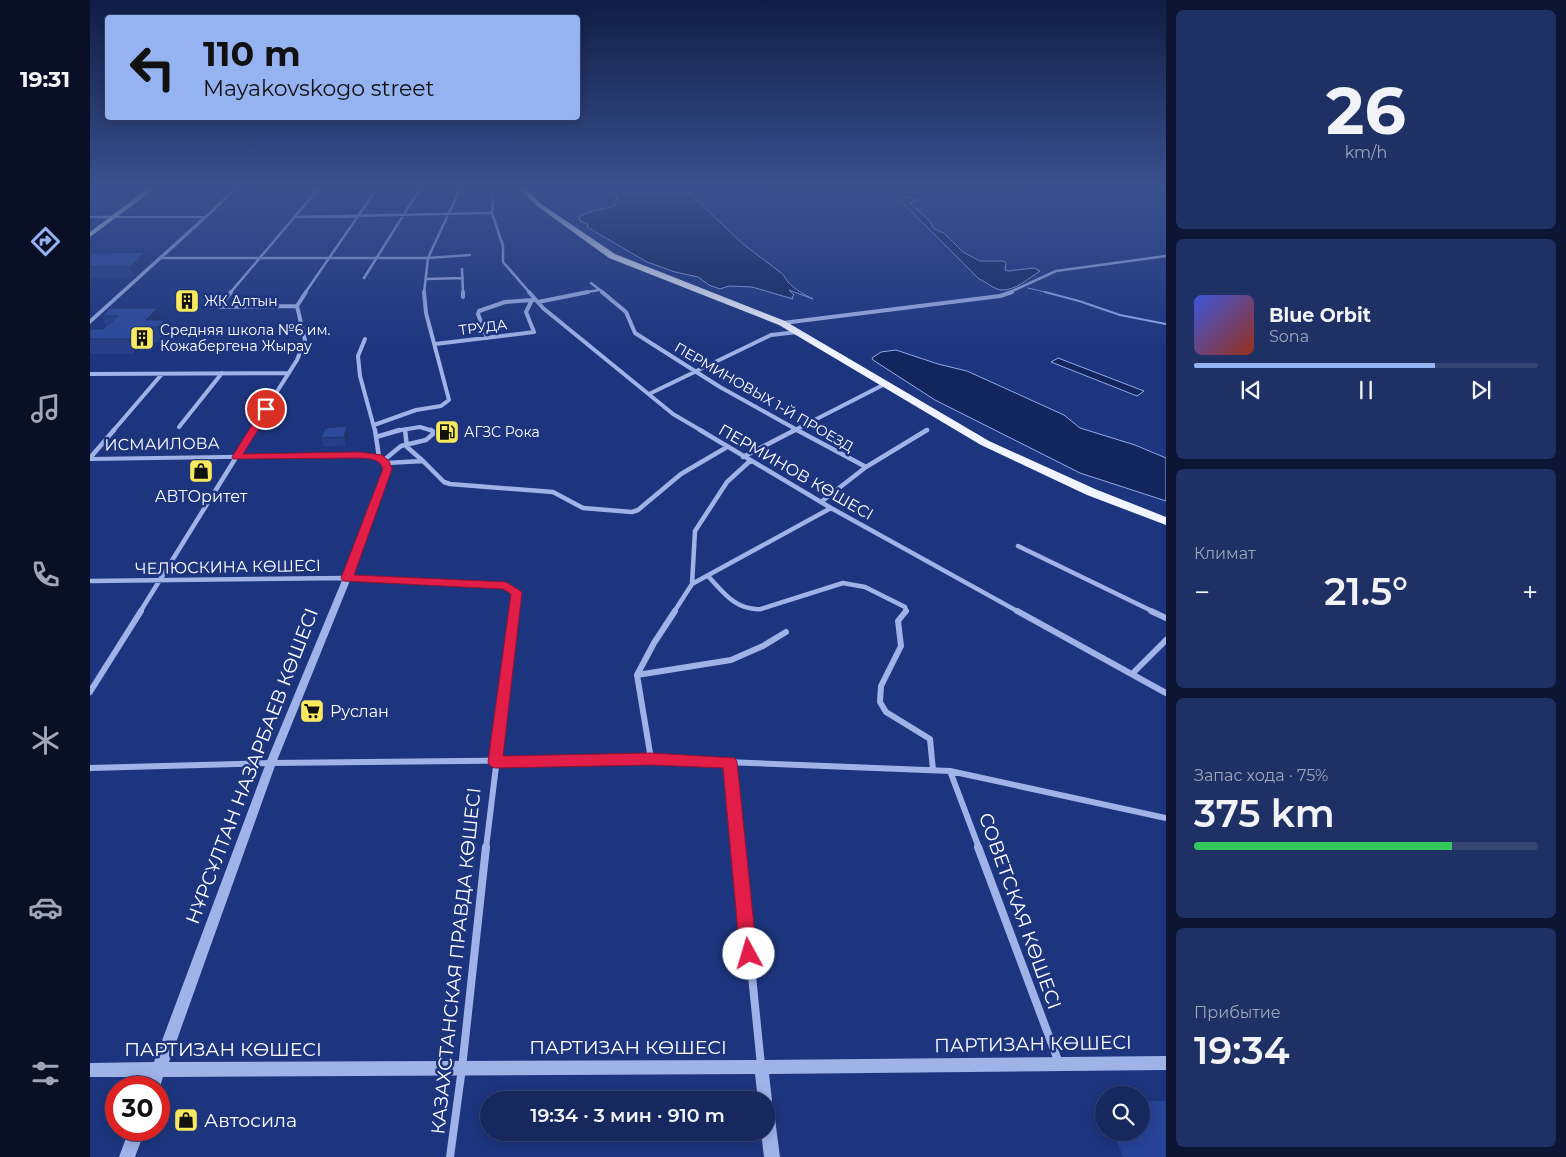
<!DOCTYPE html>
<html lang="ru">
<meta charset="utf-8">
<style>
body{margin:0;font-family:Montserrat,sans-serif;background:#1f3064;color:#f1f3f6;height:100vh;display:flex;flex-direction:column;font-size:19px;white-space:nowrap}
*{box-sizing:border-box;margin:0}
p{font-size:16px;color:#9ea6bc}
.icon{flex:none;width:28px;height:28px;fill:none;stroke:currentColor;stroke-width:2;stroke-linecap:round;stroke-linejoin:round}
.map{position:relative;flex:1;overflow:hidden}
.drawer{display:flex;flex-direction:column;gap:10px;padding:10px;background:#0c1634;width:400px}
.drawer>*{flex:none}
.banner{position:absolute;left:15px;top:15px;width:475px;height:105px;border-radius:5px;box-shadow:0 2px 12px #0003,0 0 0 1px #354473;background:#95b2f1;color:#111;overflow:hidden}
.buttons{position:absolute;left:1005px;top:1086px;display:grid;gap:10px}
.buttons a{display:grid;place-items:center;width:55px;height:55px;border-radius:50%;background:#16285e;box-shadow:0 2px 12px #0003,0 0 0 1px #354473;font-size:25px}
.speed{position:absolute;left:15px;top:1076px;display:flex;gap:10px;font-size:25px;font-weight:700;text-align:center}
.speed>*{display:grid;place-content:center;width:65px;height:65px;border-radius:50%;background:#16285e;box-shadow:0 2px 12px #0003,0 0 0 1px #354473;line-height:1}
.speed .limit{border:8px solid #d22;background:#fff;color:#111}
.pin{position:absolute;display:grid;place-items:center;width:42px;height:42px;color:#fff;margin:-21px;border:2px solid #fff;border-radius:50%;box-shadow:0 1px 5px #0007}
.me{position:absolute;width:55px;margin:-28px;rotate:354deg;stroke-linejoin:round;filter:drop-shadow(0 0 4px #0008)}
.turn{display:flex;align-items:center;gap:18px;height:105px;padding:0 15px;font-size:22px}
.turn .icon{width:65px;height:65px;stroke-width:2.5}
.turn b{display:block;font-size:35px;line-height:42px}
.big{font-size:38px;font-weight:600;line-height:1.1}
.drawer .tile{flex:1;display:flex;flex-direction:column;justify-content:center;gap:8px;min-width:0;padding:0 18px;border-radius:8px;background:#1f3064}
.drawer .dial{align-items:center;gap:0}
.dial b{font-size:65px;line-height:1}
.song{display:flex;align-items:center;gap:15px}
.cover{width:60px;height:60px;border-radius:8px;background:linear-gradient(135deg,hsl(230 70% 55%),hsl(10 70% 35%))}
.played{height:5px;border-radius:2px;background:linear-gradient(90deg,#95b2f1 70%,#354473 70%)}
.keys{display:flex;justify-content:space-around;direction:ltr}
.heat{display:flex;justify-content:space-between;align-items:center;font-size:28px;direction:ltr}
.charge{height:8px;border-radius:4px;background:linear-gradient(90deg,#34c759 75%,#354473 0)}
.trip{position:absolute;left:390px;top:1091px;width:295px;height:50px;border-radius:25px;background:#16285e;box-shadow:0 2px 12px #0003,0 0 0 1px #354473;font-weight:600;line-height:50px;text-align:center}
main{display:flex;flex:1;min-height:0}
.dock{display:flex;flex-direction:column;width:90px;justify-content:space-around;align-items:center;background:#091026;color:#9ea6bc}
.dock .icon{width:35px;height:35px}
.dock .on{color:#95b2f1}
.dock b{font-size:22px;color:#f1f3f6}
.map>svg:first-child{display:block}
</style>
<main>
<nav class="dock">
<b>19:31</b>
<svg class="icon on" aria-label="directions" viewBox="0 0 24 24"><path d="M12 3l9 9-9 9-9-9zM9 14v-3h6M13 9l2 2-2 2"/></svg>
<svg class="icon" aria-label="music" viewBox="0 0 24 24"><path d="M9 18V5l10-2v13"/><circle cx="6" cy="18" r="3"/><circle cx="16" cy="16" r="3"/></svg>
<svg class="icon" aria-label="phone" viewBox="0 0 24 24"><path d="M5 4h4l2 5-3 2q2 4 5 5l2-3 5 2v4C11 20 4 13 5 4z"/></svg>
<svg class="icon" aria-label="climate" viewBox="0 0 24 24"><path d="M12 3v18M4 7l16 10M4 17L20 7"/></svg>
<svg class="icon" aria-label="car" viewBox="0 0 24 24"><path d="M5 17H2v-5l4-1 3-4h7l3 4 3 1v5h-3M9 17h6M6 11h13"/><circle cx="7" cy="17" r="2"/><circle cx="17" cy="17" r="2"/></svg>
<svg class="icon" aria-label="filters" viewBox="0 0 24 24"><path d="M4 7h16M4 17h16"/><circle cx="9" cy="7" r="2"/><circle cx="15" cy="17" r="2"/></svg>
</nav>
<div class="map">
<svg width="1076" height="1157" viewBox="0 0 1076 1157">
<rect width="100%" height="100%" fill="#1d357e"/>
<path fill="#264397" d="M1051,1101H1076V1157H1033L1024,1133L1051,1132Z"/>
<path fill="#13255d" stroke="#93abea" d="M518,187H593L653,244L690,272C695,276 695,278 698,282C704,289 715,295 723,299L699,290L704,295L702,297L703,299L662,287L639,286L630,289L619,285L608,277L585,272L557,262L497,227L498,224L490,221L489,217L499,212L525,206L524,202L528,198Z
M797,187H803L812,196L828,200L819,203L839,220L844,229L854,233L873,252L890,261H913L916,263L915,270L918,271L944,268L950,271C939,278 925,291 911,290C904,289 896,282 889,279Z
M806,350L848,364L877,371L974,415L990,428L1045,445L1076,458V501L990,473L845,400L783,360L782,358L791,352Z
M968,358L1054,391L1047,396L961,362Z"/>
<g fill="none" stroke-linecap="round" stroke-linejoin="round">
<path stroke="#93abea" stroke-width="1" d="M938,288L959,293"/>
<path stroke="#93abea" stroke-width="2" d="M955,292L989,301L1030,315L1076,324"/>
<path stroke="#a0b3e8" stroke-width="2.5" d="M403,199L402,213L413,246V262L440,293
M0,217H24
M116,217L147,187
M205,217L400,213
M72,258H338L380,255
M372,269L373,293
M274,278L331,187
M336,279L373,278
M501,283L514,293
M140,293L230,187
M215,293L288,187
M334,293L338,258L371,187
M491,293L509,290
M918,293L966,271L1076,256"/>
<path stroke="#a0b3e8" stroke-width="4" d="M373,292V297
M439,292L453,308L583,414L612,431
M512,292L536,312L545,333L630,387L709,431
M448,302L498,292
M129,307L141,292
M129,307L207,306
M693,323L910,296L922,292
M397,338L388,314L389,311L415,302L442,300
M275,339L268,356L270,376L285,431
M345,344L444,332L436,312L442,300H446
M0,374L199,373
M559,394L681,335L707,332
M284,425L326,410L351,406L359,400L336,313L334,292
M89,427L132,373
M23,431L72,374
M162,431L207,360L215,340L207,306L216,292
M305,431L330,427L343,431
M703,431L795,384
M835,431L837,430"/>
<path stroke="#a0b3e8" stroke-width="4.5" d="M285,430L289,457
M315,430L317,447L333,461
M610,430L741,508L929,612
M707,430L776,467
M286,437L310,430
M653,457L705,430
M0,458L24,430
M294,460L311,446L336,440L344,433L341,430
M296,463L333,461L354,482L360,484L463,492L493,508L542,512L548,510L591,474L637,447
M731,502L776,467L837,430
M928,546L1064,612
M618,576C633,592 646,611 671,609L753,583L775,587L815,607L816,612
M0,581L257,578L416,586L427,592L424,612
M602,584L605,531L637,482L660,461
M50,612L163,430
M584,612L602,584L741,508"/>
<path stroke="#a0b3e8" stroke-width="6" d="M816,611L808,621L811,646L791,686L790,702L796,712L840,739L843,770
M927,611L1076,693
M1061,611L1076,618
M1042,674L1076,640
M547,675L641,660L673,646L696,632
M0,692L51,611
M561,759L547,675L564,643L585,611
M640,762L649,848
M0,768L181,763L561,759L860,771L1076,818
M860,771L889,848
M396,848L425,611"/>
<path stroke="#a0b3e8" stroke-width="8" d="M649,847L671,1065
M888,847L969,1063
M360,1157L372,1068L396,847"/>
<path fill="#a0b3e8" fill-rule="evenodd" d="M22,216H116L118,217L0,324V319L112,218H24Z
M269,453C283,454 296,454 301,469L261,578L186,763L79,1062L671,1060L1076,1056V1070L679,1074L682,1100L680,1105L684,1111L690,1157H674L671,1132H676V1100H668L665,1074L73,1077L69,1090V1088H55L59,1077H0V1063L64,1062L176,763L253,578L293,469C289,457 280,458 269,457L0,461V457Z
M39,1130H55L45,1157H29Z"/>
<path fill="#e2e8fe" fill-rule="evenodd" d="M60,187H67L0,237V232Z"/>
<path fill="#f0f4fe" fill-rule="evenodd" d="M427,187H434L451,204L525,254L695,321L899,441L1005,489L1076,517V525L997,495L891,445L689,325L519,258L447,206Z"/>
</g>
<path fill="#263f86" d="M84,187H107L103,190L85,191Z
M0,253L60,262L44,277L0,278Z
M20,308L72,320L81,335L74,342H57L45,354H0V329H13L16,326L12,316Z
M349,420L366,428L364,436H348L346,427Z
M259,435L256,445L234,447L231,438Z"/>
<path fill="#1f336d" d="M56,252L60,262L44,277L40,267Z
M68,308L73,322L75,320L81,335L74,342L68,327L56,320Z
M51,327L57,342L45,354L39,339Z
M364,420L366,428L364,436L362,427Z
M257,426L259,435L256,445L254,437Z"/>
<path fill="#2c499c" stroke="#1f336d" d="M56,252L40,267H0V253Z
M20,308H68L56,320H75L68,327H51L39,339H0V329H13L28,316H12Z
M349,420H364L362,427H346Z
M257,426L254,437L231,438L235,428Z"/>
<linearGradient id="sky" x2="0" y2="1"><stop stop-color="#101d45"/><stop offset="0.54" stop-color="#3a518f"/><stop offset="1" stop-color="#3a518f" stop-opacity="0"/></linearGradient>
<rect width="1076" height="349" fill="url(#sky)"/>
<path fill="#e11d48" stroke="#92132f" d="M176,406L181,409L153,454L269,452L292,455L299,461L302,469L264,575L416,582L432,592L413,756L561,753L645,758L647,762L667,954L665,960L659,963L653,960L650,954L633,768L561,765L405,768L400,766L398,762L421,594L413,589L253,581L251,578L293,469C290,458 279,459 269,458L143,459L142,457L172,409Z"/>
<defs>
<symbol id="building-square" viewBox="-11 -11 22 22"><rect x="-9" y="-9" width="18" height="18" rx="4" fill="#f8e95e" stroke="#1d357e"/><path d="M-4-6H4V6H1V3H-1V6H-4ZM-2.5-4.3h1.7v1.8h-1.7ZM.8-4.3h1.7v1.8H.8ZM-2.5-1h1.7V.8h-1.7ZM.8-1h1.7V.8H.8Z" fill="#111"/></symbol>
<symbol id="fuel-square" viewBox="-11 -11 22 22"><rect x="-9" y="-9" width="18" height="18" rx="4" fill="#f8e95e" stroke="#1d357e"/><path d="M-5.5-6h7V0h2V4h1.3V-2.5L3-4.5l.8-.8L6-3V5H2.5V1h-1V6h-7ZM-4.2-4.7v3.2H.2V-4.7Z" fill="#111"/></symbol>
<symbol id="shop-square" viewBox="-11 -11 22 22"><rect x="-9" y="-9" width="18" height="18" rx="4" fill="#f8e95e" stroke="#1d357e"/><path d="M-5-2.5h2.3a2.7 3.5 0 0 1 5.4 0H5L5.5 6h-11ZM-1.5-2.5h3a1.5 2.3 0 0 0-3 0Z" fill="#111"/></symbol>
<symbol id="supermarket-square" viewBox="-11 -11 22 22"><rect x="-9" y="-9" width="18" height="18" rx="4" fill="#f8e95e" stroke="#1d357e"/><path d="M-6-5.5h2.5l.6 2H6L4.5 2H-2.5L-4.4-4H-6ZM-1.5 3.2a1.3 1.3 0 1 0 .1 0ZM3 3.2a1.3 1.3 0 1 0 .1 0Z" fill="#111"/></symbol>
</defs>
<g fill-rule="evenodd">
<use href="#building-square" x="83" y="287" width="28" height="28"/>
<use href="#building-square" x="38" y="324" width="28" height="28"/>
<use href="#fuel-square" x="343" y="418" width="28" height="28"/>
<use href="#shop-square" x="97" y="457" width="28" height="28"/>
<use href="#supermarket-square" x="208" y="697" width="28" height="28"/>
<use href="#shop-square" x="82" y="1106" width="28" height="28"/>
</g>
<g text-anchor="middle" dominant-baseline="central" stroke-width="5" stroke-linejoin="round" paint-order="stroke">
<g font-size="14" fill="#fff" stroke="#1d357e" text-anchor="start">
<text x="114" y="301">ЖК Алтын</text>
<text x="70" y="330">Средняя школа №6 им.<tspan x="70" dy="16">Кожабергена Жырау</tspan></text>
<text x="374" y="432">АГЗС Рока</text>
</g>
<g font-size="14" fill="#fff" stroke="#1d357e">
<text transform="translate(393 327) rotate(-7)">ТРУДА</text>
<text transform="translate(674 397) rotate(30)">ПЕРМИНОВЫХ 1-Й ПРОЕЗД</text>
</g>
<g font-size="16" fill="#fff" stroke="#1d357e">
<text transform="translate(72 444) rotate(-1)">ИСМАИЛОВА</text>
<text transform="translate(706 472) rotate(30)">ПЕРМИНОВ КӨШЕСІ</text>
<text transform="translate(138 567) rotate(-1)">ЧЕЛЮСКИНА КӨШЕСІ</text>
</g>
<g font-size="16" fill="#fff" stroke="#1d357e">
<text x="111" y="496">АВТОритет</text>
<text x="240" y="711" text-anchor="start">Руслан</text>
</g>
<g font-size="19" fill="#fff" stroke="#1d357e">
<text transform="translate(162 766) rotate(-69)">НҰРСҰЛТАН НАЗАРБАЕВ КӨШЕСІ</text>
<text transform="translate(930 911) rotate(70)">СОВЕТСКАЯ КӨШЕСІ</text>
<text transform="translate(366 961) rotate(-84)">КАЗАХСТАНСКАЯ ПРАВДА КӨШЕСІ</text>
<text transform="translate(943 1044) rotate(-1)">ПАРТИЗАН КӨШЕСІ</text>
<text x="538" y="1047">ПАРТИЗАН КӨШЕСІ</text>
<text x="133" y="1049">ПАРТИЗАН КӨШЕСІ</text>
</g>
<g font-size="19" fill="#fff" stroke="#1d357e" text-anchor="start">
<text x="114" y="1120">Автосила</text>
</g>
</g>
</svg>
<div class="buttons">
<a><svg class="icon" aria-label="search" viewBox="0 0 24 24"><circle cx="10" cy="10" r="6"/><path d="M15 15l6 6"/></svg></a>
</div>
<div class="speed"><div class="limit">30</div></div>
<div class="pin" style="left:176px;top:409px;background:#d93025"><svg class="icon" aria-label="arrive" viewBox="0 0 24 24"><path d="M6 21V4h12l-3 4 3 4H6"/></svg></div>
<svg class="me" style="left:659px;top:954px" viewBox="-20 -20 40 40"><circle r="19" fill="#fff"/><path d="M0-13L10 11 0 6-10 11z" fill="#e11d48"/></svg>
<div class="trip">19:34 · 3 мин · 910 m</div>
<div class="banner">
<div class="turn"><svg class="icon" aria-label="left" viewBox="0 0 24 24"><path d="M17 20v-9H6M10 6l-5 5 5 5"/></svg><div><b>110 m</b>Mayakovskogo street</div></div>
</div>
</div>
<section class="drawer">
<div class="tile dial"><b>26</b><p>km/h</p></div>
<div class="tile">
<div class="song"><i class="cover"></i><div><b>Blue Orbit</b><p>Sona</p></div></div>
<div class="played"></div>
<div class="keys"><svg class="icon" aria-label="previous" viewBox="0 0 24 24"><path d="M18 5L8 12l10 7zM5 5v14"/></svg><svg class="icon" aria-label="pause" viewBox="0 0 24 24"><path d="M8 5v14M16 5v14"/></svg><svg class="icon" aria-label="next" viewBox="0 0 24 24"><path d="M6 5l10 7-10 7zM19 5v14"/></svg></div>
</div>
<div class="tile"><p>Климат</p>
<div class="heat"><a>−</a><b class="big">21.5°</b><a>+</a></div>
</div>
<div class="tile"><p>Запас хода · 75%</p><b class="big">375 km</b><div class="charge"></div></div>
<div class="tile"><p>Прибытие</p><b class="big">19:34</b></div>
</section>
</main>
